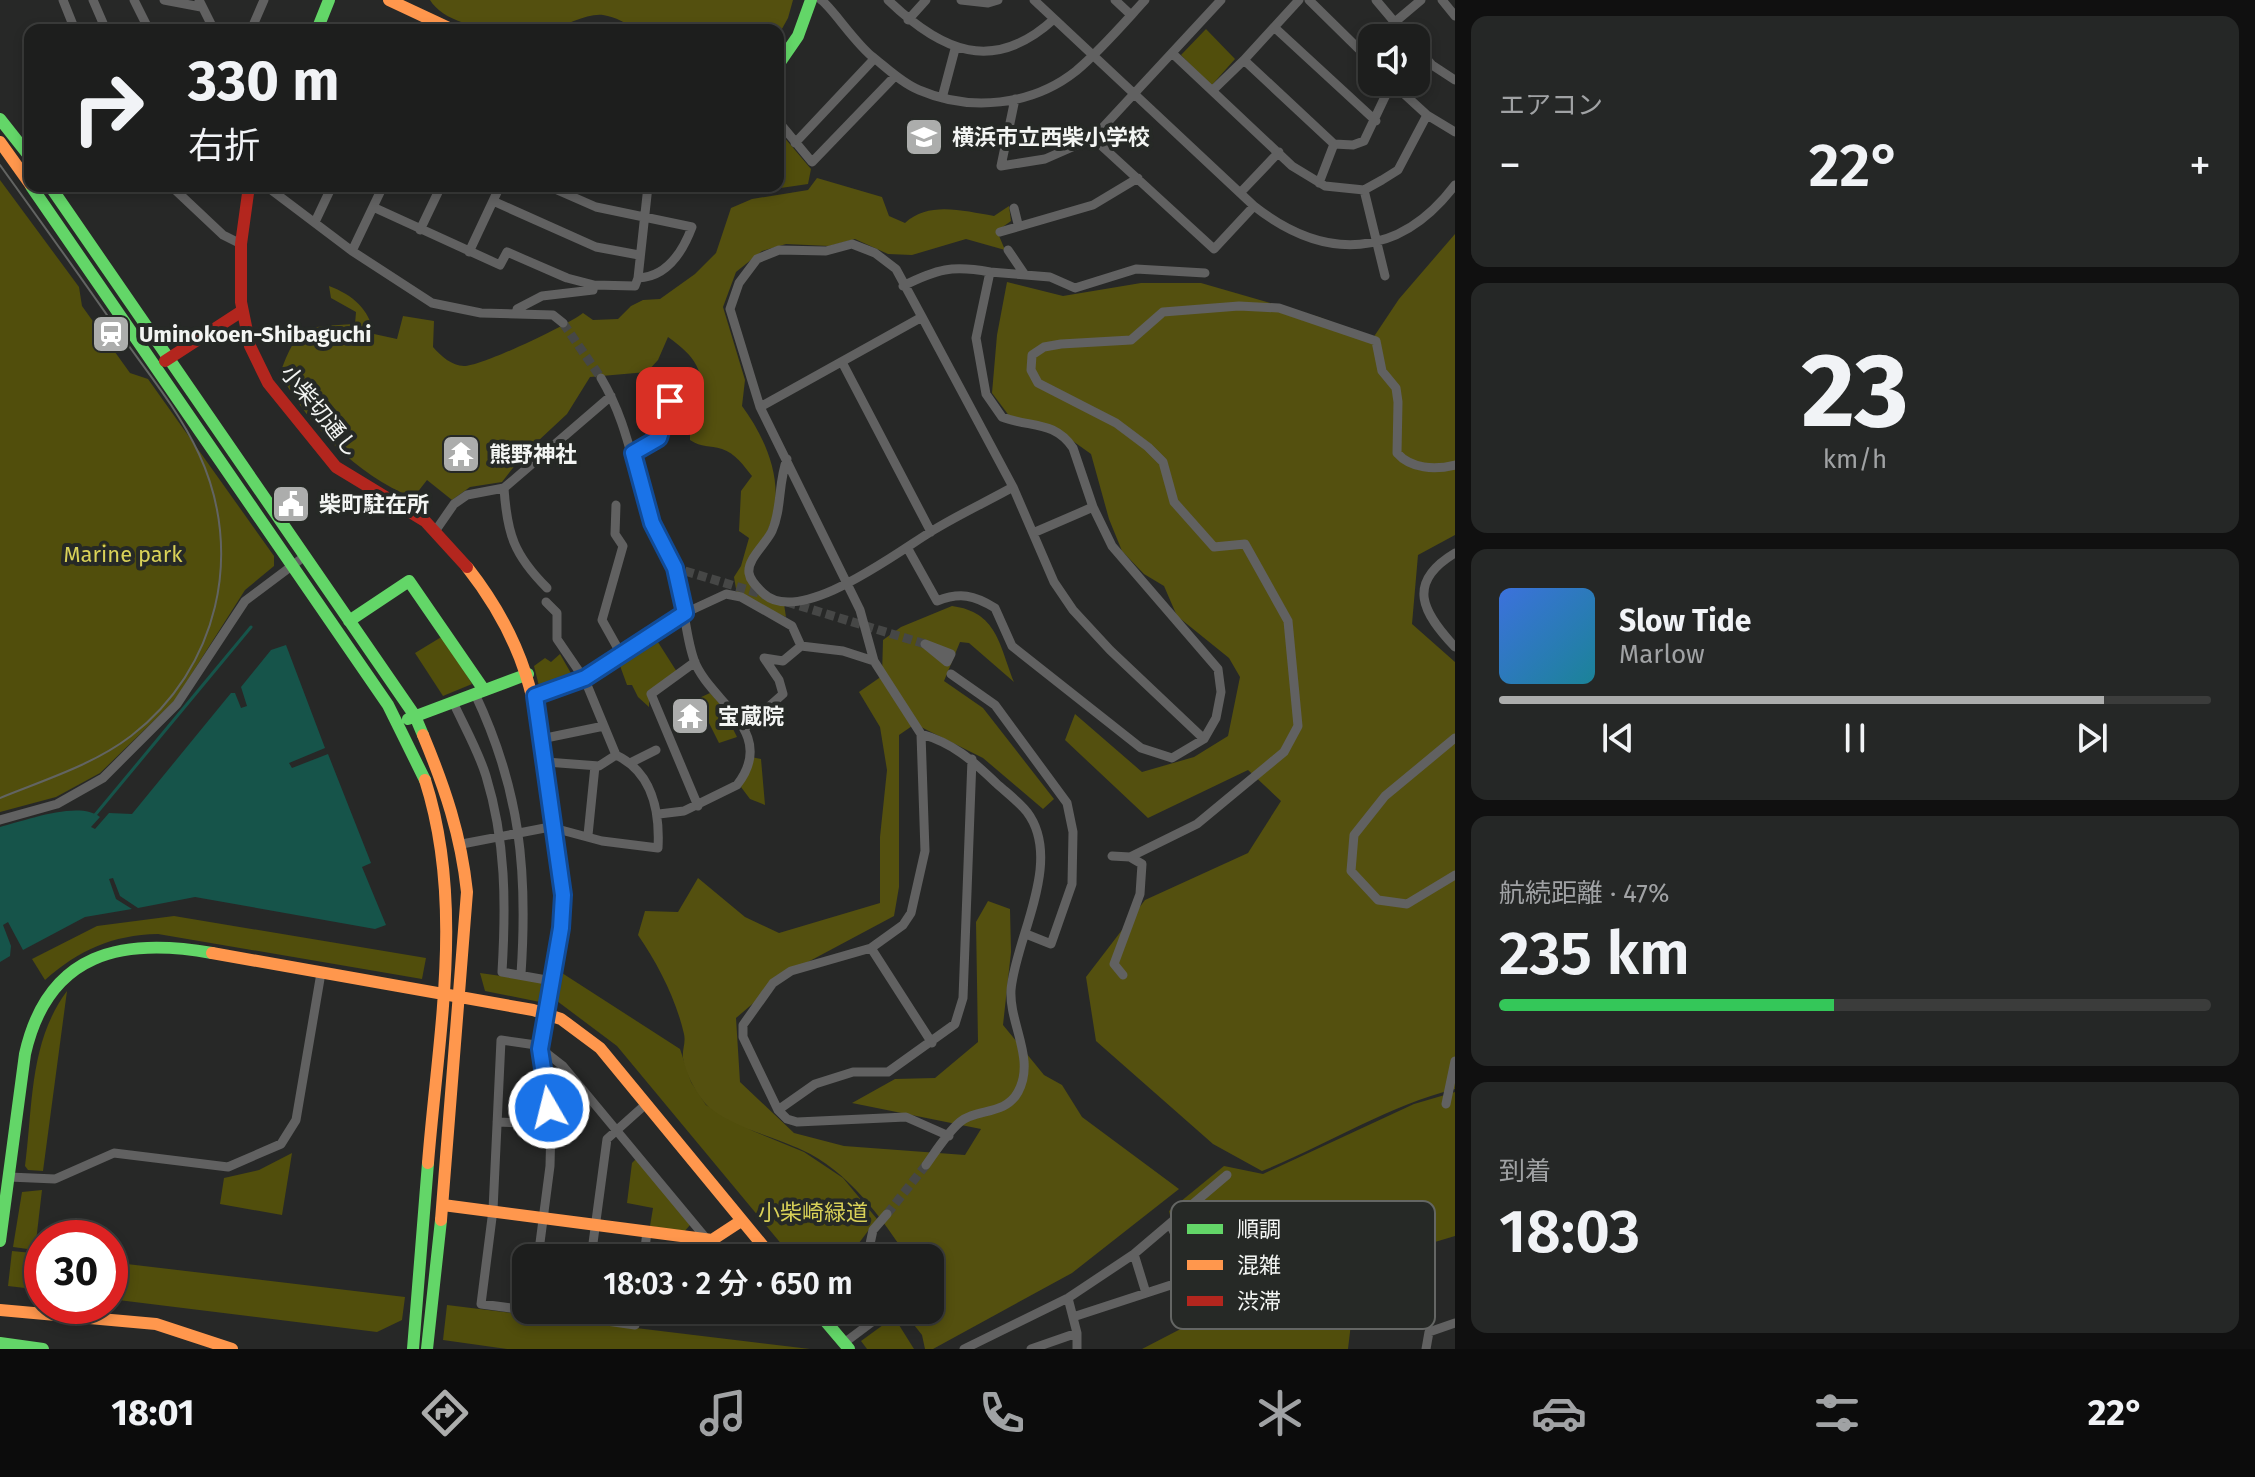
<!DOCTYPE html>
<html lang="ja">
<meta charset="utf-8">
<style>
body{margin:0;font-family:"Fira Sans","Noto Sans JP",sans-serif;background:#252726;color:#f1f3f6;height:100vh;display:flex;flex-direction:column;font-size:30px;white-space:nowrap}
*{box-sizing:border-box;margin:0}
p{font-size:26px;color:#a0a2a4}
.icon{flex:none;width:44px;height:44px;fill:none;stroke:currentColor;stroke-width:2;stroke-linecap:round;stroke-linejoin:round}
.map{position:relative;flex:1;overflow:hidden}
.panel{display:flex;flex-direction:column;gap:16px;padding:16px;background:#101010;width:800px}
.panel>*{flex:none}
.banner{position:absolute;left:24px;top:24px;width:760px;height:168px;border-radius:16px;box-shadow:0 4px 12px #0003,0 0 0 2px #3b3c3b;background:#1d1e1d;color:#f1f3f6;overflow:hidden}
.tools{position:absolute;left:1358px;top:24px;display:grid;gap:16px}
.tools a{display:grid;place-items:center;width:72px;height:72px;border-radius:16px;background:#1d1e1d;box-shadow:0 4px 12px #0003,0 0 0 2px #3b3c3b;font-size:40px}
.speed{position:absolute;left:24px;top:1220px;display:flex;gap:16px;font-size:40px;font-weight:700;text-align:center}
.speed>*{display:grid;place-content:center;width:104px;height:104px;border-radius:50%;background:#1d1e1d;box-shadow:0 4px 12px #0003,0 0 0 2px #3b3c3b;line-height:1}
.speed .limit{border:12px solid #d22;background:#fff;color:#111}
.pin{position:absolute;display:grid;place-items:center;width:68px;height:68px;color:#fff;margin:-34px;border-radius:16px;box-shadow:0 4px 12px #0006}
.me{position:absolute;width:88px;margin:-44px;rotate:352deg;stroke-linejoin:round;filter:drop-shadow(0 0 6px #0008)}
.turn{display:flex;align-items:center;gap:28px;height:168px;padding:0 32px;font-size:36px}
.turn .icon{width:104px;height:104px;stroke-width:2.5}
.turn b{display:block;font-size:56px;line-height:68px}
.big{font-size:60px;font-weight:600;line-height:1.1}
.panel .widget{flex:1;display:flex;flex-direction:column;justify-content:center;gap:12px;min-width:0;padding:0 28px;border-radius:16px;background:#252726}
.panel .dial{align-items:center;gap:0}
.dial b{font-size:104px;line-height:1}
.song{display:flex;align-items:center;gap:24px}
.cover{width:96px;height:96px;border-radius:12px;background:linear-gradient(135deg,hsl(220 70% 55%),hsl(190 70% 35%))}
.played{height:8px;border-radius:4px;background:linear-gradient(90deg,#acadac 85%,#3b3c3b 85%)}
.keys{display:flex;justify-content:space-around;direction:ltr}
.heat{display:flex;justify-content:space-between;align-items:center;font-size:44px;direction:ltr}
.charge{height:12px;border-radius:6px;background:linear-gradient(90deg,#34c759 47%,#3b3c3b 0)}
.trip{position:absolute;left:512px;top:1244px;width:432px;height:80px;border-radius:16px;background:#1d1e1d;box-shadow:0 4px 12px #0003,0 0 0 2px #3b3c3b;font-weight:600;line-height:80px;text-align:center}
.menu{display:flex;height:128px;justify-content:space-around;align-items:center;background:#0c0c0c;color:#a0a2a4}
.menu .icon{width:56px;height:56px}
.menu .on{color:#acadac}
.menu b{font-size:36px;color:#f1f3f6}
main{display:flex;flex:1;min-height:0}
.map>svg:first-child{display:block}
</style>
<main>
<div class="map">
<svg width="1455" height="1349" viewBox="0 0 1455 1349">
<rect width="100%" height="100%" fill="#272827"/>
<path fill="#514e0c" d="M1206,29L1235,59L1211,86L1181,55Z
M778,130L811,169L808,184L739,194L737,186H778Z
M0,180L79,287L82,306L130,373L148,379L274,556V566L245,590L175,700L100,773L56,797L0,812Z
M443,636L472,684L443,696L415,653Z
M656,639L677,672L649,694V707L638,697L632,685H627L619,663Z
M560,654L572,675L540,690L534,666L545,658L551,662Z
M710,693L733,718L729,721L737,737L719,743L697,699Z
M751,757L761,759L765,805L750,799L741,787Z
M174,916L426,958L422,979L158,934C112,935 79,950 45,980L32,959L97,926Z
M480,973L542,982L540,1002L485,991Z
M562,973L680,1049L691,1082L706,1105L753,1131L804,1152L843,1178L877,1219L859,1243L857,1258H793L617,1046L557,1001Z
M67,991L43,1171L28,1170L25,1166C33,1106 29,1042 67,991Z
M1455,1092V1236L1358,1265L1348,1349H1142L1196,1321L1169,1211L1224,1166L1263,1174L1414,1104Z
M292,1153L282,1215L220,1204L224,1178L259,1170Z
M636,1159L690,1225L684,1232L650,1226L653,1208L627,1203L632,1163Z
M42,1190L35,1250L13,1247L22,1192Z
M12,1251L42,1254V1290L8,1286Z
M110,1262L405,1297L402,1320L377,1332L110,1299Z
M447,1305L810,1349H507L443,1340Z
M894,1317L914,1349H867L861,1341Z"/>
<path fill="#54500f" d="M430,0H793L788,18L778,36V30H637C626,23 616,17 603,15C587,13 566,26 550,29C518,36 448,30 430,0Z
M817,178L882,197L889,216L905,223C929,201 963,211 994,216L1009,206L1011,221L997,231L1005,250L966,239L912,255L888,254L855,239L829,246L786,244L762,251L736,272L723,307L745,380L742,406C765,437 784,480 772,519C766,538 754,557 746,577L757,594L784,604L786,617L737,595L734,577L741,566L749,538L739,531L741,491L752,476C744,466 735,453 722,449C709,445 702,448 690,440V420L703,405C703,369 697,358 668,337L658,360L647,372L590,377L567,414L523,455L502,482L470,487L452,500L427,480L413,498C355,473 311,428 280,374C298,324 305,327 355,324L356,312L331,298L329,286C353,295 369,309 374,334L397,339L403,316L434,321L433,347C441,356 452,366 464,366C482,366 568,325 583,313L593,320L618,319L631,306L643,300L660,299L695,274L716,253L731,208L752,199L808,190Z
M1455,234V535L1418,555L1412,624L1455,662V1089C1387,1106 1327,1145 1262,1171L1213,1144L1096,1041L1086,977L1145,900L1248,853L1281,801L1248,770L1148,818L1065,740L1075,714L1142,772L1194,757L1228,736L1240,677L1229,658L1177,616L1164,586L1144,574L1122,551L1109,519L1091,454L1056,429L1010,417L992,393L997,335L1007,282L1063,296L1141,283H1201L1319,317L1373,338L1399,299Z
M952,606C997,612 999,644 1014,682L969,643L960,642L944,681L983,708L1054,799L1043,809L983,758L915,724L899,735V887L894,916L791,971L736,1018L740,1082L794,1133L844,1146L965,1155L981,1129L852,1103L895,1079L935,1078L978,1042L976,922L988,901L1010,909L1011,952L1003,1025L1044,1075L1062,1085L1082,1117L1179,1189L1072,1273L933,1349H925L922,1335L903,1311L930,1310V1258H908C882,1218 847,1170 802,1150C775,1137 724,1125 704,1102C694,1089 686,1074 683,1058C682,1050 686,1043 684,1034C676,999 658,964 638,935L645,911L678,912L698,878L745,917L779,933L880,903V837L887,770L880,727L859,692L882,676L883,640L901,627Z"/>
<path fill="#16544a" d="M286,645L325,748L289,763L292,768L328,754L371,863L362,867L386,925L375,929L195,897L138,908L120,896L113,878L109,879L116,899L132,909L85,917L23,950L8,922L3,925L11,946L10,956L0,962V827C24,821 79,800 100,817L91,827L95,829L109,813L132,814L231,693H235L241,708L247,706L241,687L271,650Z"/>
<g fill="none" stroke-linecap="round" stroke-linejoin="round">
<path stroke="#16544a" stroke-width="3" d="M95,815L251,627"/>
<path stroke="#464746" stroke-width="9" stroke-dasharray="9 4.5" stroke-linecap="butt" d="M563,323L601,378
M685,571L765,595
M787,602L925,644
M887,1214L926,1165"/>
<path stroke="#616161" stroke-width="9" d="M63,0L75,30
M93,0L106,30
M134,0L149,30
M164,0L201,7
M199,0L214,30
M821,0C831,6 856,45 874,58C888,69 902,83 919,90C970,112 1032,106 1076,71C1101,50 1123,24 1145,0
M888,0C941,51 993,75 1054,19
M961,0L988,3L998,0
M1034,0L1254,206C1325,262 1399,259 1455,185
M1115,0L1131,15
M1299,0L1244,60L1334,144L1353,145L1364,141L1392,82
M1309,0L1372,62
M1376,0L1408,38
M1442,0L1455,16
M908,20L926,0
M1274,27L1376,121
M251,30L264,0
M1376,38L1421,0
M1416,47L1432,65L1455,80
M1172,53L1292,166L1325,186L1364,190L1382,180L1398,170L1427,115
M1391,82L1427,115L1455,132
M1213,90L1244,60
M942,98L955,49
M1015,99L1001,166L1045,159L1093,138L1214,249L1254,206
M778,121L812,162L895,76
M1093,138L1221,0
M795,143L874,59
M1319,183L1334,144
M171,186L223,235L241,244
M266,186L352,251L432,303L481,313L553,315L563,323
M1364,190L1385,276
M1240,193L1279,152
M493,201L596,247L639,255
M373,207L500,265L507,252L567,278L594,285
M1014,208L1018,224
M315,222L332,186
M420,230L441,186
M1000,232L1093,205L1138,178
M1008,250L1025,275
M352,251L383,186
M469,252L500,186
M990,272L1050,277L1075,288L1136,269L1205,273
M638,278L648,186
M903,286C937,269 952,265 990,272L976,338L986,394L1002,417C1030,428 1054,420 1073,448L1093,507L1112,546L1218,669L1221,692L1216,718L1204,739L1172,758L1141,748L1012,646L995,608C974,595 960,592 937,601L908,549
M517,313V309L542,296L593,290L594,285L635,286L638,278C667,277 683,251 692,227L596,207L548,186
M922,317L760,407L860,610L874,661L921,734L925,851L911,913L903,925L871,948L791,971L773,983L743,1025V1037L778,1110L787,1119L797,1122L906,1117L949,1136
M843,364L931,532
M601,378C630,427 632,470 652,521C658,538 670,553 676,570C684,599 684,631 694,660C709,702 779,731 737,785L684,811L659,814
M760,407L730,309L739,283L757,259L779,250L826,251L852,244L875,253L896,269L922,317L1013,487L1054,582L1073,610L1110,650L1204,739
M633,453L659,438L670,401
M787,459C778,482 782,509 772,531C766,544 747,559 749,573C750,581 757,587 763,593C799,628 899,551 932,531C958,515 986,502 1013,487
M504,488C507,534 514,555 547,588
M616,505L615,534L623,546L602,620L621,654
M436,530L454,504L467,495L504,488L611,396
M1033,533L1093,507
M1455,553C1405,583 1423,613 1455,647
M925,644L951,654L947,662Z
M695,662L651,694L698,806
M951,674L995,705L1067,803L1073,832L1072,884L1051,944L1026,934
M475,694C520,789 528,870 521,974
M535,696L585,678L685,613L726,594L741,597L792,626L801,646L843,651L874,661
M453,702C464,726 478,750 486,776C506,841 506,905 502,972L552,981
M746,727L783,694L779,680L764,658L783,661L801,646
M921,734C953,743 972,760 996,783C1007,793 1018,801 1027,812C1064,861 1015,939 1011,990C1009,1024 1036,1059 1018,1092C1005,1116 976,1108 960,1122C947,1133 936,1151 926,1165
M1455,738L1385,796L1354,835L1351,871L1378,900L1407,904L1455,875
M541,739L604,726
M546,762L599,766L616,755
M632,762L656,750
M0,820L57,804L103,778L177,704L245,601L305,556
M588,835L595,766
M462,844L550,827L602,841L658,848C660,811 652,772 616,755L585,680L557,639V613L546,602
M1112,856L1130,857L1197,824L1284,752L1298,726L1288,621L1245,544L1214,547L1174,502L1163,462L1148,447L1116,423L1038,383L1031,370L1032,355L1044,347L1061,344L1131,340L1163,312L1239,306L1279,308L1376,341L1382,371L1396,388L1398,402L1397,453C1411,469 1435,470 1455,465
M871,948L932,1043
M1123,975L1114,964L1140,894L1142,864L1130,857
M1446,1104L1455,1061
M778,1110L815,1084L853,1072H888L955,1024L963,998L972,759
M497,1122L551,1124
M9,1177L55,1179L114,1153L228,1167L281,1144L296,1120L321,973
M1134,1254L1146,1293
M538,1258L550,1166L551,1124L540,1049L546,1013
M591,1258L607,1139L646,1104
M644,1258L647,1231
M867,1258L873,1230L887,1214
M1068,1298L1077,1333V1349
M526,1310L481,1304L493,1210L501,1040L536,1045L563,1066L705,1237
M529,1310L635,1325L637,1310
M1073,1317L1174,1284C1191,1262 1181,1246 1170,1224
M844,1343L888,1310
M964,1349L1068,1298L1134,1254L1227,1175
M1031,1349L1077,1333
M1426,1349L1429,1332L1455,1323"/>
<path stroke="#63d668" stroke-width="12" d="M317,30L329,0
M778,65L798,36L811,0
M0,119L30,157
M31,186L388,705L425,780
M50,186L415,716L423,735
M349,621L409,581L484,690
M408,719L528,674
M0,1241L25,1054C48,952 122,937 212,953
M816,1310L849,1349
M0,1343L43,1349
M413,1349L428,1163
M427,1349L441,1220"/>
<path stroke="#ff974d" stroke-width="12" d="M389,0L453,30
M0,142L30,184
M467,567C529,646 536,704 551,800C558,843 565,885 561,928C558,956 551,985 546,1013
M423,735C445,788 461,835 467,892L441,1220
M425,780C465,904 438,1036 428,1163
M212,953L533,1010L561,1019L600,1048L773,1258
M443,1205L712,1240L741,1221
M0,1310L156,1324L232,1349"/>
<path stroke="#b3261e" stroke-width="12" d="M249,186L241,244V302L250,346L268,383L336,467L425,521L467,567
M165,361L242,311"/>
<path stroke="#626462" stroke-width="2" d="M0,165C39,219 78,273 116,328C144,368 178,409 199,454C245,553 218,669 131,736C93,765 44,780 0,798"/>
</g>
<g fill="none" stroke-linecap="round" stroke-linejoin="round">
<defs>
<path id="route" d="M549,1108L540,1049L561,928L563,895L535,696L585,678L685,613L675,568L652,523L633,453L659,438L670,401"/>
</defs>
<use href="#route" stroke="#114b97" stroke-width="20"/>
<use href="#route" stroke="#1a73e8" stroke-width="14"/>
</g>
<defs>
<symbol id="school-square" viewBox="-11 -11 22 22"><rect x="-9" y="-9" width="18" height="18" rx="4" fill="#acadac" stroke="#262926"/><path d="M0-5L7-2L0 1L-7-2ZM-4 1L0 2.5L4 1V4Q0 6-4 4Z" fill="#fff"/></symbol>
<symbol id="station-square" viewBox="-11 -11 22 22"><rect x="-9" y="-9" width="18" height="18" rx="4" fill="#acadac" stroke="#262926"/><path d="M-3-6H3Q5-6 5-4V2Q5 4 3 4L4.5 6H3L1.5 4h-3L-3 6H-4.5L-3 4Q-5 4-5 2V-4Q-5-6-3-6ZM-3.5-4v3h7v-3ZM-3.5 1v1.5H-2V1ZM2 1v1.5H3.5V1Z" fill="#fff"/></symbol>
<symbol id="temple-square" viewBox="-11 -11 22 22"><rect x="-9" y="-9" width="18" height="18" rx="4" fill="#acadac" stroke="#262926"/><path d="M0-6L5-2H3V0L6.5 2.5H4V6H1.5V3h-3V6H-4V2.5H-6.5L-3 0V-2H-5Z" fill="#fff"/></symbol>
<symbol id="civic-square" viewBox="-11 -11 22 22"><rect x="-9" y="-9" width="18" height="18" rx="4" fill="#acadac" stroke="#262926"/><path d="M-.6-6.5H3V-4.5H.6V-3L4-1V1h2V6H-6V1h2V-1L-.6-3ZM-1.2 2.5V6h2.4V2.5Z" fill="#fff"/></symbol>
</defs>
<g fill-rule="evenodd">
<use href="#school-square" x="902" y="115" width="44" height="44"/>
<use href="#station-square" x="89" y="312" width="44" height="44"/>
<use href="#temple-square" x="439" y="432" width="44" height="44"/>
<use href="#civic-square" x="269" y="482" width="44" height="44"/>
<use href="#temple-square" x="668" y="694" width="44" height="44"/>
</g>
<g text-anchor="middle" dominant-baseline="central" stroke-width="8" stroke-linejoin="round" paint-order="stroke">
<g font-size="22" font-weight="bold" fill="#f3f5f3" stroke="#262926" text-anchor="start">
<text x="952" y="137">横浜市立西柴小学校</text>
<text x="139" y="334">Uminokoen-Shibaguchi</text>
<text x="489" y="454">熊野神社</text>
<text x="319" y="504">柴町駐在所</text>
<text x="718" y="716">宝蔵院</text>
</g>
<g font-size="22" fill="#f3f5f3" stroke="#262926">
<text transform="translate(320 411) rotate(51)">小柴切通し</text>
</g>
<g font-size="22" fill="#d9d158" stroke="#262926">
<text x="123" y="554">Marine park</text>
<text x="813" y="1212">小柴崎緑道</text>
</g>
</g>
<rect x="1171" y="1201" width="264" height="128" rx="12" fill="#262926" stroke="#646664" stroke-width="2"/>
<rect x="1187" y="1224" width="36" height="10" fill="#63d668"/>
<rect x="1187" y="1260" width="36" height="10" fill="#ff974d"/>
<rect x="1187" y="1296" width="36" height="10" fill="#b3261e"/>
<g font-size="22" fill="#f3f5f3">
<text x="1237" y="1237">順調</text>
<text x="1237" y="1273">混雑</text>
<text x="1237" y="1309">渋滞</text>
</g>
</svg>
<div class="tools">
<a><svg class="icon" aria-label="sound" viewBox="0 0 24 24"><path d="M4 9h4l5-4v14l-5-4H4zM17 9q2 3 0 6"/></svg></a>
</div>
<div class="speed"><div class="limit">30</div></div>
<div class="pin" style="left:670px;top:401px;background:#d93025"><svg class="icon" aria-label="arrive" viewBox="0 0 24 24"><path d="M6 21V4h12l-3 4 3 4H6"/></svg></div>
<svg class="me" style="left:549px;top:1108px" viewBox="-20 -20 40 40"><circle r="17" fill="#1a73e8" stroke="#fff" stroke-width="3"/><path d="M0-11L8 9 0 5-8 9z" fill="#fff"/></svg>
<div class="trip">18:03 · 2 分 · 650 m</div>
<div class="banner">
<div class="turn"><svg class="icon" aria-label="right" viewBox="0 0 24 24"><path d="M7 20v-9h11M14 6l5 5-5 5"/></svg><div><b>330 m</b>右折</div></div>
</div>
</div>
<section class="panel">
<div class="widget"><p>エアコン</p>
<div class="heat"><a>−</a><b class="big">22°</b><a>+</a></div>
</div>
<div class="widget dial"><b>23</b><p>km/h</p></div>
<div class="widget">
<div class="song"><i class="cover"></i><div><b>Slow Tide</b><p>Marlow</p></div></div>
<div class="played"></div>
<div class="keys"><svg class="icon" aria-label="previous" viewBox="0 0 24 24"><path d="M18 5L8 12l10 7zM5 5v14"/></svg><svg class="icon" aria-label="pause" viewBox="0 0 24 24"><path d="M8 5v14M16 5v14"/></svg><svg class="icon" aria-label="next" viewBox="0 0 24 24"><path d="M6 5l10 7-10 7zM19 5v14"/></svg></div>
</div>
<div class="widget"><p>航続距離 · 47%</p><b class="big">235 km</b><div class="charge"></div></div>
<div class="widget"><p>到着</p><b class="big">18:03</b></div>
</section>
</main>
<nav class="menu">
<b>18:01</b>
<svg class="icon on" aria-label="directions" viewBox="0 0 24 24"><path d="M12 3l9 9-9 9-9-9zM9 14v-3h6M13 9l2 2-2 2"/></svg>
<svg class="icon" aria-label="music" viewBox="0 0 24 24"><path d="M9 18V5l10-2v13"/><circle cx="6" cy="18" r="3"/><circle cx="16" cy="16" r="3"/></svg>
<svg class="icon" aria-label="phone" viewBox="0 0 24 24"><path d="M5 4h4l2 5-3 2q2 4 5 5l2-3 5 2v4C11 20 4 13 5 4z"/></svg>
<svg class="icon" aria-label="climate" viewBox="0 0 24 24"><path d="M12 3v18M4 7l16 10M4 17L20 7"/></svg>
<svg class="icon" aria-label="car" viewBox="0 0 24 24"><path d="M5 17H2v-5l4-1 3-4h7l3 4 3 1v5h-3M9 17h6M6 11h13"/><circle cx="7" cy="17" r="2"/><circle cx="17" cy="17" r="2"/></svg>
<svg class="icon" aria-label="filters" viewBox="0 0 24 24"><path d="M4 7h16M4 17h16"/><circle cx="9" cy="7" r="2"/><circle cx="15" cy="17" r="2"/></svg>
<b>22°</b>
</nav>
